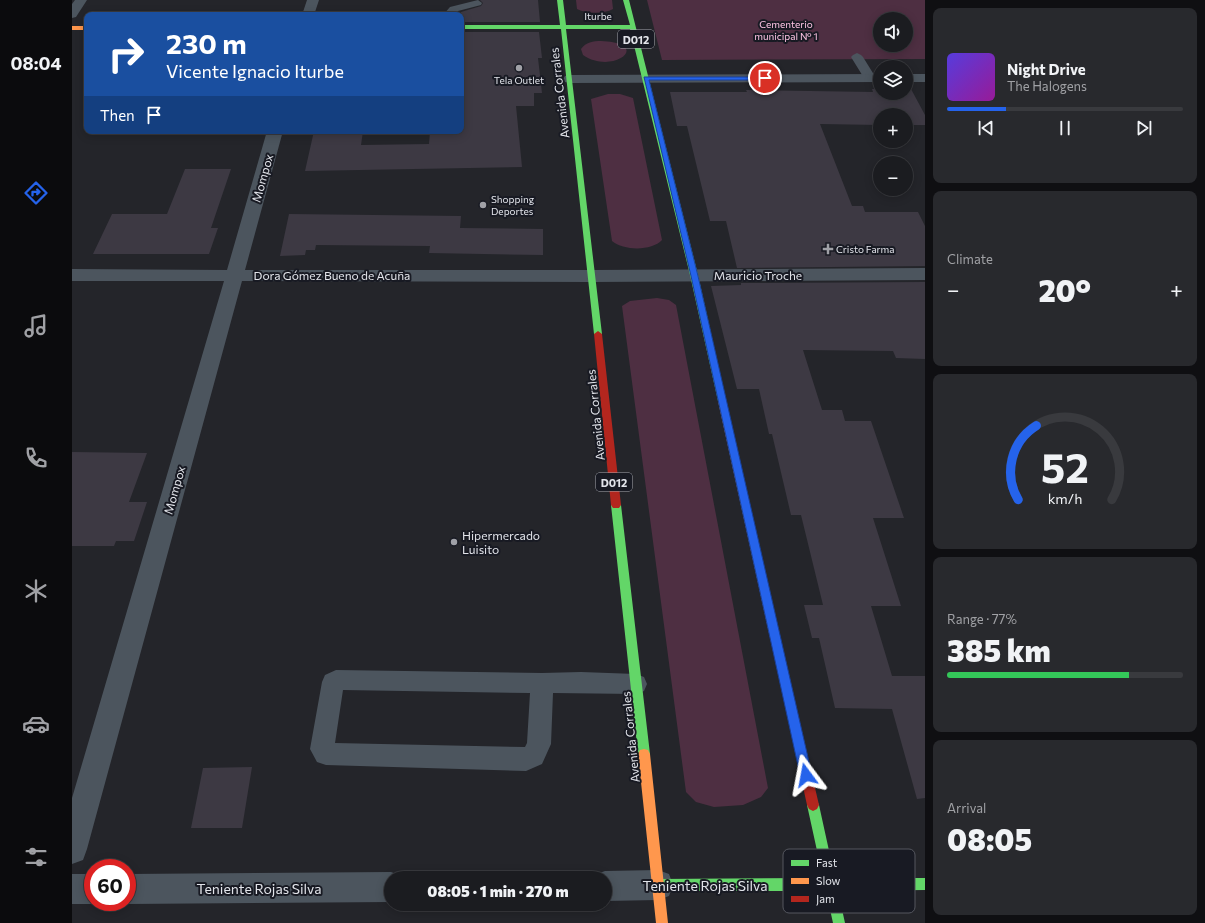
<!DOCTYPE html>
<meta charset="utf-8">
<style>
body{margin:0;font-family:Commissioner,sans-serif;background:#28292d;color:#f1f3f6;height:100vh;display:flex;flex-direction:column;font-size:15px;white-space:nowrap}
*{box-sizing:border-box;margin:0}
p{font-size:13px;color:#a0a1a5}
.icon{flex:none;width:22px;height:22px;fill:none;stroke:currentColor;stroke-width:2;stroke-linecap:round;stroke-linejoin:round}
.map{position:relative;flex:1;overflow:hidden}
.side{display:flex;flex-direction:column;gap:8px;padding:8px;background:#0f0f12;width:280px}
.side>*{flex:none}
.hud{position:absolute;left:12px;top:12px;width:380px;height:122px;border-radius:8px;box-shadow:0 2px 10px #0003,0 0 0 1px #393a3e;background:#1a4fa0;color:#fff;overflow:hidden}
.fabs{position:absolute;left:801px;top:12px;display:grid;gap:8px}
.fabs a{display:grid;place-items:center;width:40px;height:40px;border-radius:50%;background:#1b1c20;box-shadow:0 2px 10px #0003,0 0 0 1px #393a3e;font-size:20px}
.speed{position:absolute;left:12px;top:859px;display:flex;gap:8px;font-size:20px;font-weight:700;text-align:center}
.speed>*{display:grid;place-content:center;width:52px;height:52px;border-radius:50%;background:#1b1c20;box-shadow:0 2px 10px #0003,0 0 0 1px #393a3e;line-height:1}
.speed .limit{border:6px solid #d22;background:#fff;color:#111}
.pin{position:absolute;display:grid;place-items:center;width:34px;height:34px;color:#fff;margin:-17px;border:2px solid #fff;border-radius:50%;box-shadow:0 1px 4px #0007}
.me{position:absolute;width:44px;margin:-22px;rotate:347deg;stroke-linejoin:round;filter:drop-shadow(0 0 3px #0008)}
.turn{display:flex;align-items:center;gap:14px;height:84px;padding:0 16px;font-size:18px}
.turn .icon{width:52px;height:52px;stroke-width:2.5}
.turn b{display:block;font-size:28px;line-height:34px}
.then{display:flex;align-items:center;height:38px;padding:0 16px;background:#0003;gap:8px;font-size:15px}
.big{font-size:30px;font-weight:800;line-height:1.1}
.side .card{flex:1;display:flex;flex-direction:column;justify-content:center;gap:6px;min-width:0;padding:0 14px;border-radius:8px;background:#28292d}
.side .dial{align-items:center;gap:0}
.dial svg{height:104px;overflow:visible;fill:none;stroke:#393a3e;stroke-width:7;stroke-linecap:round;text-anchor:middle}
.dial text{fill:#f1f3f6;stroke:none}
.song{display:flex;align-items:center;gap:12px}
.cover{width:48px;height:48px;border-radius:6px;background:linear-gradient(135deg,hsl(250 70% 55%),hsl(300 70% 35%))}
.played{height:4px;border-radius:2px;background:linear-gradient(90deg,#2563eb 25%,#393a3e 25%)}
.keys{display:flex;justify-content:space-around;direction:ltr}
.heat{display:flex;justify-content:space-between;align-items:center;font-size:22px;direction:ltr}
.charge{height:6px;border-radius:3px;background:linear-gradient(90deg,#34c759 77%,#393a3e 0)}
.trip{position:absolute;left:312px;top:871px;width:228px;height:40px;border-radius:20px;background:#1b1c20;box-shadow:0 2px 10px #0003,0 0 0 1px #393a3e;font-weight:800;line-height:40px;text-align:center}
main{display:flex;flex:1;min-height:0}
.dock{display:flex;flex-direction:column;width:72px;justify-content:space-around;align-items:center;background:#0b0b0d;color:#a0a1a5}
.dock .icon{width:28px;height:28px}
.dock .current{color:#2563eb}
.dock b{font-size:18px;color:#f1f3f6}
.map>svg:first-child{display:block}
</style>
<main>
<nav class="dock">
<b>08:04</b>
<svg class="icon current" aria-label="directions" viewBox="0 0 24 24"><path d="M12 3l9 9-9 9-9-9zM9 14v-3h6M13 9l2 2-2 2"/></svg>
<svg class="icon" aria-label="music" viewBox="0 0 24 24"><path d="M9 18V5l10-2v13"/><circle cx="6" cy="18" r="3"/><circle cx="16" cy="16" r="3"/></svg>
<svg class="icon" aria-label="phone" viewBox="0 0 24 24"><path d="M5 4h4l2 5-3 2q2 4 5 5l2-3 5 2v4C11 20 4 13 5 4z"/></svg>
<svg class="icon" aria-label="climate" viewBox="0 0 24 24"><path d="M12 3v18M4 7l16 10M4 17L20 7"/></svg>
<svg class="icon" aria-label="car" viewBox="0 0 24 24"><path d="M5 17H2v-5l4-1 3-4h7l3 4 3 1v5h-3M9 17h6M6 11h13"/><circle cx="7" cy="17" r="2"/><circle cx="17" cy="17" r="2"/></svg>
<svg class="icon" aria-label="filters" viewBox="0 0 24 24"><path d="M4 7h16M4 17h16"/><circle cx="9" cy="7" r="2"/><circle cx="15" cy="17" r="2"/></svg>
</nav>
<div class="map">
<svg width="853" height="923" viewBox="0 0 853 923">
<rect width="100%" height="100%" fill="#24252a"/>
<path fill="#4e2f42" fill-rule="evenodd" d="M504,0H540L541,9C532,14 515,14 505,9Z
M575,0H853V59L590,60ZM808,19H834V45H808Z
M529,41C582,43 541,76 511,55L509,49C514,42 521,41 529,41Z
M536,94H548L561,98L590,240C580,251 552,251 540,241L519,99Z
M585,298L597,300L604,305L696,788L689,797L671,805L642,807L624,802L614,792L550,306L558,301Z"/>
<path fill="#3d3943" d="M408,0H466L468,22H389V12L409,6L411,3Z
M389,32H467L470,58H466L470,93H462V106H444L450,167L233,171L242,131H291L289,145L357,144L358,131H389Z
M800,89H808V93H834V89H839L853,115V125H834V115H808V125L748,124L780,206H791L793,212H846L853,226V266L665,268L654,221H638L615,126H605L598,92H675L674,90L801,92Z
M113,169H159L139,228H146L137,254H21L40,214H95Z
M217,214L389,216L388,228L471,229V255L357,253L358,246L244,245L243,250H234L233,255L208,256Z
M853,282V359L824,358L821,351L731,350L750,410H770L773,421H799L832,518H801L829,606H799L820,676H853V798L845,799L820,709L763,708L747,638H740L732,605H751L729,515H719L700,434H697L687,389H665L639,286L669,285V283Z
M0,452L75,453L57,502H75L62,541H44L42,546H0Z
M180,767L170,828H119L131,768Z"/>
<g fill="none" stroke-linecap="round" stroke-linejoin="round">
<path fill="#4c555e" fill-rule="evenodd" d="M406,0L410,3L409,5L386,11L382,15H371L378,7Z
M785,53L789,55L791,57L804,78L802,81H794L792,78L779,57L781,55Z
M264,670L470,673L509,672L564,674L572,677L575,684L572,691L564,694L481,693L479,744L470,764L454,771L254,765L245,762L238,749L250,682L253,675ZM271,690L458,693L455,743L453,747L263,743Z"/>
<path fill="#4c555e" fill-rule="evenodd" d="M3,0H15L4,17L0,18V4Z
M235,0H247L242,15H230Z
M808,74V82L498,83L493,82L491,79L493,76L498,75Z
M834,74H853V82H834Z
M195,131H211L173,270H520L853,268V280L520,282L170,281L15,849L11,860L0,864V798L152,281H0V269L155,270Z
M586,870L597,874L601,885L597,896L586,900L533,901V878H521L522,875L533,871Z
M319,872L330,876L331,878H319V902L55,904L49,902H55V874Z
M0,874H21V902H27L21,904H0Z"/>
<path fill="#63d668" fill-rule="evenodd" d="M485,0H491L494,25H558L551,0H557L626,275L654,401L653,403L650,404L646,401L618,275L558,29H494L530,334L526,337L522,334L489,29H389V25H488Z
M544,501L547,502L549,505L578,754L576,758L572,759L568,758L566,754L539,505L541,502Z
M741,799L745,801L747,805L763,878H853V890L766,891L773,923H761L754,891H586L582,889L580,885L582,881L586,879L751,878L735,805L737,801Z"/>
<path fill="#ff974d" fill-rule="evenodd" d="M0,26H15V30H0Z
M650,398L654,401L707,633L706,636L702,638L698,636L697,633L646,401Z
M572,749L576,750L578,754L596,923H584L566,754L568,750Z"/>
<path fill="#b3261e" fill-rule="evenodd" d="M526,331L530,334L549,505L547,508H541L539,505L522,334Z
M702,628L706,630L707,633L747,805L745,809L741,811L737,809L735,805L697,633L698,630Z"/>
</g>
<path fill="#2563eb" stroke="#184099" d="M572,77H693L696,78L693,80H577L626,276L740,775L738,779L734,781L730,779L728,775L619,276Z"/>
<g fill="#a0a1a7" stroke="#181a23" stroke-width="1.5">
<circle cx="447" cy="68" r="4"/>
<circle cx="411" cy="205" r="4"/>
<path d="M754 243h4v4h4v4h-4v4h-4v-4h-4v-4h4z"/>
<circle cx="382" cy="542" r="4"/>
</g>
<g text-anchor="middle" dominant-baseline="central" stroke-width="4" stroke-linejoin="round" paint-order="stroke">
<g font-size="10" fill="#e2e4ea" stroke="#181a23">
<text x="526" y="16">Iturbe</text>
</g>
<g font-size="10" fill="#fec4e4" stroke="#181a23">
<text x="714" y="24">Cementerio<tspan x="714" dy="12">municipal Nº 1</tspan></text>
</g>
<g font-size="10" fill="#e2e4ea" stroke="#181a23" text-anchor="start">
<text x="447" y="80" text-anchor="middle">Tela Outlet</text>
<text x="419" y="199">Shopping<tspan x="419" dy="12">Deportes</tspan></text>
<text x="764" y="249">Cristo Farma</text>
</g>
<g fill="#181a23" stroke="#a5a7ae" stroke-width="1">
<rect x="546" y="30" width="36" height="18" rx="3"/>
<rect x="524" y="473" width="36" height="18" rx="3"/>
</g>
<g font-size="11" font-weight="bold" fill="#e2e4ea">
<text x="564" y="39">D012</text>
<text x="542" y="482">D012</text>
</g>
<g font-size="12" fill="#e2e4ea" stroke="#181a23">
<text transform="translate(487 93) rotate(-97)">Avenida Corrales</text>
<text transform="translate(190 178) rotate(-74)">Mompox</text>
<text x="260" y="275">Dora Gómez Bueno de Acuña</text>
<text x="686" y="275">Mauricio Troche</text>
<text transform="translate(523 415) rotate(-96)">Avenida Corrales</text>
<text transform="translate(102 490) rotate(-74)">Mompox</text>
<text transform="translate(558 737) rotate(-96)">Avenida Corrales</text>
</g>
<g font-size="12" fill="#e2e4ea" stroke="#181a23" text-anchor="start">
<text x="390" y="535">Hipermercado<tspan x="390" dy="14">Luisito</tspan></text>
</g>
<g font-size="14" fill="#e2e4ea" stroke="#181a23">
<text x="633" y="885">Teniente Rojas Silva</text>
<text x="187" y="888">Teniente Rojas Silva</text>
</g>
</g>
<rect x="711" y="849" width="132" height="64" rx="6" fill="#181a23" stroke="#55575f" stroke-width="1"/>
<rect x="719" y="860" width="18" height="6" fill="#63d668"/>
<rect x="719" y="878" width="18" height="6" fill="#ff974d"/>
<rect x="719" y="896" width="18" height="6" fill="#b3261e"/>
<g font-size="11" fill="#e2e4ea">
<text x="744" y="867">Fast</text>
<text x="744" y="885">Slow</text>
<text x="744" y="903">Jam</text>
</g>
</svg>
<div class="fabs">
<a><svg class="icon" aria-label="sound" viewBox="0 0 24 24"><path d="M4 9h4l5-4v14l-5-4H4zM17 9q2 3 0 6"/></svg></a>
<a><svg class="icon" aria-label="layers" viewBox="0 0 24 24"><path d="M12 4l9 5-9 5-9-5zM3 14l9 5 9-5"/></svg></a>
<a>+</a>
<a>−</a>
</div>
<div class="speed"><div class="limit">60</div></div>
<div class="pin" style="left:693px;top:78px;background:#d93025"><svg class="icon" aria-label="arrive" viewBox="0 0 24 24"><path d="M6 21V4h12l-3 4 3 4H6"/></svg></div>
<svg class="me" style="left:734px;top:775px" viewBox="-20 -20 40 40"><path d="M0-17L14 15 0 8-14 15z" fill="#2563eb" stroke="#fff" stroke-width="4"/></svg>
<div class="trip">08:05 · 1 min · 270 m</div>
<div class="hud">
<div class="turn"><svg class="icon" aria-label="right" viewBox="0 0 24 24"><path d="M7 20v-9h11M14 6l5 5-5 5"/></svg><div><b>230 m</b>Vicente Ignacio Iturbe</div></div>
<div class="then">Then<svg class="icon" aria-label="arrive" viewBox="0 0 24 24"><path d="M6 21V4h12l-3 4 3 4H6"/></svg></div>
</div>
</div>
<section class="side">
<div class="card">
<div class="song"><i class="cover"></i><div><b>Night Drive</b><p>The Halogens</p></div></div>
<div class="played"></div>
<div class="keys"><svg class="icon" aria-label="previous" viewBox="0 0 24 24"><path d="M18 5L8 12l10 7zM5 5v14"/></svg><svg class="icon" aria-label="pause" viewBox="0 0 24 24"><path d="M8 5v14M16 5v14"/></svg><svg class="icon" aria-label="next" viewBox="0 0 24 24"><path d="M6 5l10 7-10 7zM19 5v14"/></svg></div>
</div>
<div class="card"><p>Climate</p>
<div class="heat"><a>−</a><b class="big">20°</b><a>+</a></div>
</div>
<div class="card dial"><svg viewBox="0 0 100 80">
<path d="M14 69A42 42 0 1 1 86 69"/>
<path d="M14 69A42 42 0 0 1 28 12" stroke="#2563eb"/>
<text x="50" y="56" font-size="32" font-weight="700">52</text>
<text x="50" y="72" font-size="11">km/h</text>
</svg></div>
<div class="card"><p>Range · 77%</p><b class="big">385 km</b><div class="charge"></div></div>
<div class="card"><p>Arrival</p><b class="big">08:05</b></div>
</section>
</main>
